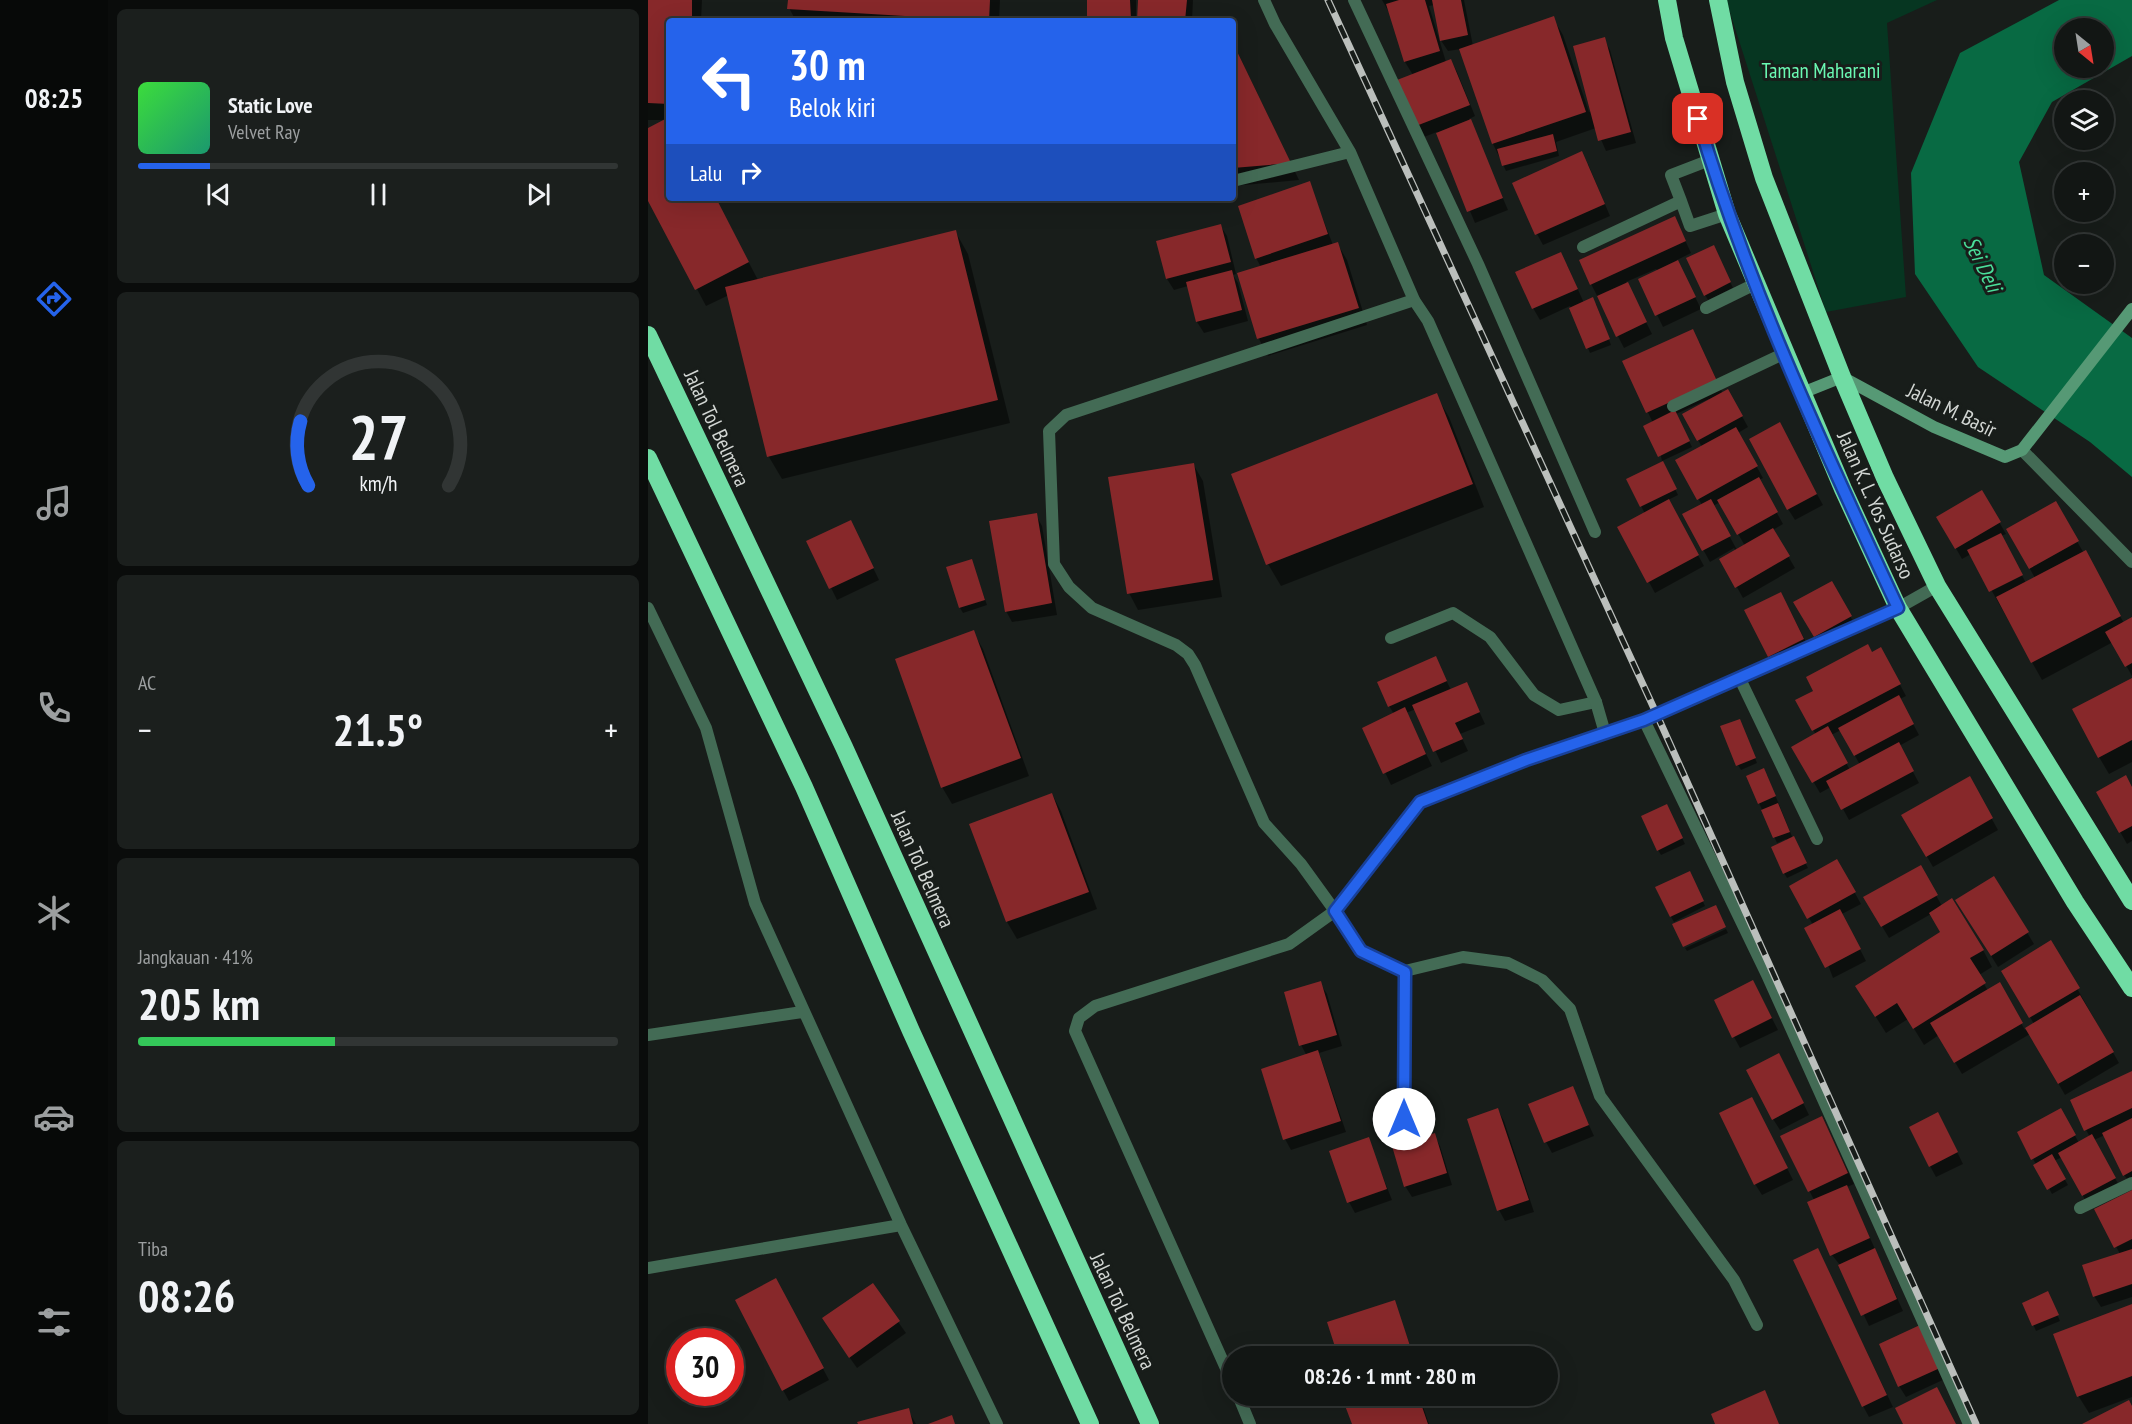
<!DOCTYPE html>
<html lang="id">
<meta charset="utf-8">
<style>
body{margin:0;font-family:"PT Sans Narrow",sans-serif;background:#1b1f1d;color:#f1f3f6;height:100vh;display:flex;flex-direction:column;font-size:22px;white-space:nowrap}
*{box-sizing:border-box;margin:0}
p{font-size:20px;color:#9c9fa0}
.icon{flex:none;width:33px;height:33px;fill:none;stroke:currentColor;stroke-width:2;stroke-linecap:round;stroke-linejoin:round}
.map{position:relative;flex:1;overflow:hidden}
.sheet{display:flex;flex-direction:column;gap:9px;padding:9px;background:#0a0c0b;width:540px}
.sheet>*{flex:none}
.guide{position:absolute;left:18px;top:18px;width:570px;height:183px;border-radius:6px;box-shadow:0 6px 24px #0002,0 0 0 2px #313534;background:#2563eb;color:#fff;overflow:hidden}
.needle{width:39px;rotate:150deg}
.controls{position:absolute;left:1406px;top:18px;display:grid;gap:12px}
.controls a{display:grid;place-items:center;width:60px;height:60px;border-radius:50%;background:#121614;box-shadow:0 6px 24px #0002,0 0 0 2px #313534;font-size:30px}
.speed{position:absolute;left:18px;top:1328px;display:flex;gap:12px;font-size:30px;font-weight:700;text-align:center}
.speed>*{display:grid;place-content:center;width:78px;height:78px;border-radius:50%;background:#121614;box-shadow:0 6px 24px #0002,0 0 0 2px #313534;line-height:1}
.speed .limit{border:9px solid #d22;background:#fff;color:#111}
.pin{position:absolute;display:grid;place-items:center;width:51px;height:51px;color:#fff;margin:-26px;border-radius:12px;box-shadow:0 3px 9px #0006}
.me{position:absolute;width:66px;margin:-33px;rotate:0deg;stroke-linejoin:round;filter:drop-shadow(0 0 4px #0008)}
.turn{display:flex;align-items:center;gap:21px;height:126px;padding:0 24px;font-size:27px}
.turn .icon{width:78px;height:78px;stroke-width:2.5}
.turn b{display:block;font-size:42px;line-height:51px}
.then{display:flex;align-items:center;height:57px;padding:0 24px;background:#0003;gap:12px;font-size:22px}
.big{font-size:45px;font-weight:700;line-height:1.1}
.sheet .card{flex:1;display:flex;flex-direction:column;justify-content:center;gap:9px;min-width:0;padding:0 21px;border-radius:9px;background:#1b1f1d}
.sheet .dial{align-items:center;gap:0}
.dial svg{height:156px;overflow:visible;fill:none;stroke:#313534;stroke-width:7;stroke-linecap:round;text-anchor:middle}
.dial text{fill:#f1f3f6;stroke:none}
.song{display:flex;align-items:center;gap:18px}
.cover{width:72px;height:72px;border-radius:9px;background:linear-gradient(135deg,hsl(120 70% 55%),hsl(160 70% 35%))}
.played{height:6px;border-radius:3px;background:linear-gradient(90deg,#2563eb 15%,#313534 15%)}
.keys{display:flex;justify-content:space-around;direction:ltr}
.heat{display:flex;justify-content:space-between;align-items:center;font-size:33px;direction:ltr}
.charge{height:9px;border-radius:4px;background:linear-gradient(90deg,#34c759 41%,#313534 0)}
.trip{position:absolute;left:574px;top:1346px;width:336px;height:60px;border-radius:30px;background:#121614;box-shadow:0 6px 24px #0002,0 0 0 2px #313534;font-weight:700;line-height:60px;text-align:center}
main{display:flex;flex:1;min-height:0}
.dock{display:flex;flex-direction:column;width:108px;justify-content:space-around;align-items:center;background:#070908;color:#9c9fa0}
.dock .icon{width:42px;height:42px}
.dock .active{color:#2563eb}
.dock b{font-size:27px;color:#f1f3f6}
.map>svg:first-child{display:block}
</style>
<main>
<nav class="dock">
<b>08:25</b>
<svg class="icon active" aria-label="directions" viewBox="0 0 24 24"><path d="M12 3l9 9-9 9-9-9zM9 14v-3h6M13 9l2 2-2 2"/></svg>
<svg class="icon" aria-label="music" viewBox="0 0 24 24"><path d="M9 18V5l10-2v13"/><circle cx="6" cy="18" r="3"/><circle cx="16" cy="16" r="3"/></svg>
<svg class="icon" aria-label="phone" viewBox="0 0 24 24"><path d="M5 4h4l2 5-3 2q2 4 5 5l2-3 5 2v4C11 20 4 13 5 4z"/></svg>
<svg class="icon" aria-label="climate" viewBox="0 0 24 24"><path d="M12 3v18M4 7l16 10M4 17L20 7"/></svg>
<svg class="icon" aria-label="car" viewBox="0 0 24 24"><path d="M5 17H2v-5l4-1 3-4h7l3 4 3 1v5h-3M9 17h6M6 11h13"/><circle cx="7" cy="17" r="2"/><circle cx="17" cy="17" r="2"/></svg>
<svg class="icon" aria-label="filters" viewBox="0 0 24 24"><path d="M4 7h16M4 17h16"/><circle cx="9" cy="7" r="2"/><circle cx="15" cy="17" r="2"/></svg>
</nav>
<section class="sheet">
<div class="card">
<div class="song"><i class="cover"></i><div><b>Static Love</b><p>Velvet Ray</p></div></div>
<div class="played"></div>
<div class="keys"><svg class="icon" aria-label="previous" viewBox="0 0 24 24"><path d="M18 5L8 12l10 7zM5 5v14"/></svg><svg class="icon" aria-label="pause" viewBox="0 0 24 24"><path d="M8 5v14M16 5v14"/></svg><svg class="icon" aria-label="next" viewBox="0 0 24 24"><path d="M6 5l10 7-10 7zM19 5v14"/></svg></div>
</div>
<div class="card dial"><svg viewBox="0 0 100 80">
<path d="M14 69A42 42 0 1 1 86 69"/>
<path d="M14 69A42 42 0 0 1 10 36" stroke="#2563eb"/>
<text x="50" y="56" font-size="32" font-weight="700">27</text>
<text x="50" y="72" font-size="11">km/h</text>
</svg></div>
<div class="card"><p>AC</p>
<div class="heat"><a>−</a><b class="big">21.5°</b><a>+</a></div>
</div>
<div class="card"><p>Jangkauan · 41%</p><b class="big">205 km</b><div class="charge"></div></div>
<div class="card"><p>Tiba</p><b class="big">08:26</b></div>
</section>
<div class="map">
<svg width="1484" height="1424" viewBox="0 0 1484 1424">
<rect width="100%" height="100%" fill="#181d1a"/>
<path fill="#063621" d="M1078,0H1289L1239,23L1258,297L1178,312Z"/>
<path fill="#086a43" fill-rule="evenodd" d="M1411,0H1484V56L1404,102L1371,162L1396,275L1484,338V477L1442,442L1330,367L1267,274L1263,173L1312,53ZM1416,28H1455V68H1416Z"/>
<path fill="#0007" fill-rule="evenodd" d="M0,0H54L53,21H21V198H67L110,280L307,231L320,254L362,423L134,479L121,457L81,295L58,306L0,197V130L19,120H0Z
M141,0H352L351,21H148L141,8Z
M440,0H488V17H490L492,0H545L544,21H442Z
M734,0H816L825,46L905,18L915,35L941,112L943,111L956,39L962,50L988,143L958,151L948,128L908,142L911,156L858,171L845,144L813,49L800,51L792,39L786,5L781,6L798,62L803,60L809,72L827,116L821,119L860,210L827,223L789,132L776,137L769,126L765,75L757,62L743,16Z
M585,43L651,180L585,186Z
M940,164L962,216L895,245L889,234Z
M661,183L685,245L689,243L699,260L719,325L620,356L611,339L591,274L613,267L608,258Z
M572,225L579,236L588,274L585,275L590,283L600,321L556,333L549,322L540,286L526,290L519,279L509,242Z
M1032,229L1043,253L1029,260L1053,309L1015,327L992,280L1010,271L1008,269L978,282L1004,334L976,348L943,284Z
M1068,252L1085,288L1060,300L1057,295Z
M919,265L936,303L948,304L963,345L942,353L922,306L892,320L885,308Z
M1051,342L1075,394L1080,391L1100,427L1090,433L1115,478L1111,480L1135,524L1125,530L1147,568L1095,598L1073,559L1088,551L1086,548L1062,562L1036,515L1054,505L1029,461L1054,447L1036,415L1062,401L1061,399L1028,414L1044,447L1014,461L1005,423L976,362ZM1072,502L1097,546L1089,550L1065,506Z
M788,395L801,417L836,507L633,586L620,564Z
M1137,436L1175,505L1147,520L1140,509Z
M545,464L555,481L574,597L490,610L481,593Z
M1017,468L1030,495L1020,500L1056,566L1007,593L971,528L997,514L980,479Z
M1334,492L1358,534L1353,536L1378,583L1387,578L1360,530L1407,503L1476,623L1484,619V676L1465,642L1394,680L1323,554L1314,559L1290,517Z
M388,515L394,526L409,615L364,622L358,611Z
M203,522L231,580L189,600L160,541Z
M323,560L339,605L315,613L312,608Z
M1183,583L1209,628L1173,648L1147,603Z
M1139,605L1162,650L1127,668L1098,611Z
M325,632L335,649L381,776L304,804L294,787Z
M1224,654L1239,660L1258,696L1252,699L1271,735L1251,746L1271,783L1201,820L1183,787L1172,793L1145,747L1168,735L1149,701ZM1193,730L1212,765L1202,770L1183,735Z
M787,658L803,690L818,683L837,724L812,734L820,751L793,763L768,709L758,713L784,766L743,785L716,728L746,714L741,706Z
M1484,680V762L1461,774L1451,757Z
M1094,726L1109,763L1093,770L1090,765Z
M1119,775L1145,839L1160,868L1139,878L1136,873L1139,842L1138,839L1129,843L1111,803Z
M1321,778L1350,830L1285,867L1255,815Z
M1484,790V841L1479,844L1450,793Z
M404,794L413,811L449,909L369,939L359,922L323,825Z
M1021,811L1037,844L1013,855L1010,850Z
M1189,861L1213,904L1194,914L1218,961L1185,978L1165,925L1143,886Z
M1272,867L1294,906L1335,950L1344,967L1331,975L1340,991L1351,985L1377,1030L1386,1024L1355,971L1403,942L1471,1063L1417,1095L1382,1034L1314,1074L1291,1035L1276,1045L1260,1019L1238,1033L1219,1003L1294,933L1283,914L1241,938L1217,898Z
M1044,878L1057,906L1026,922L1023,917Z
M1346,878L1386,944L1350,967L1316,912Z
M1078,929L1080,933L1039,951L1037,948Z
M672,983L679,994L694,1046L671,1053L698,1132L643,1150L637,1139L659,1056L653,1045Z
M1111,993L1130,1030L1092,1048L1086,1037Z
M1137,1066L1161,1115L1132,1130L1125,1119Z
M1484,1073V1185L1476,1175L1457,1135L1446,1140L1473,1189L1441,1207L1414,1157L1406,1161L1420,1185L1404,1194L1371,1133L1413,1110L1431,1143L1442,1137L1438,1130Z
M924,1088L946,1136L904,1153L898,1142Z
M850,1110L856,1121L886,1212L857,1221L851,1210Z
M1110,1110L1145,1180L1114,1195L1107,1184Z
M1296,1125L1315,1164L1288,1177L1282,1166Z
M1179,1129L1206,1184L1199,1187L1255,1311L1221,1326L1192,1265L1184,1255L1166,1200L1134,1136Z
M786,1135L792,1146L804,1185L764,1197L757,1186Z
M720,1139L744,1200L707,1213L701,1202Z
M1484,1191V1297L1453,1307L1446,1296L1472,1254L1448,1209Z
M1170,1250L1245,1407L1221,1417L1215,1406Z
M224,1285L258,1333L209,1368L182,1330Z
M134,1291L181,1380L141,1401L135,1390Z
M1402,1298L1412,1321L1388,1331L1376,1303Z
M746,1302L766,1356H691L680,1323Z
M1484,1305V1397L1441,1413L1431,1397L1407,1335Z
M1272,1327L1297,1379L1258,1397L1251,1386Z
M721,1395H771L781,1424H706Z
M260,1410L268,1424H211Z"/>
<path fill="#87282a" d="M0,0H44V21H21V104L0,103Z
M140,0H342L341,21L139,9Z
M439,0H482L483,19H439Z
M490,0H539L537,21H489Z
M751,0H777L792,51L756,62L738,4Z
M784,0H813L820,35L792,41Z
M906,16L938,112L844,144L811,49Z
M957,37L983,132L950,141L925,46Z
M585,43L643,163L585,168Z
M803,59L822,105L768,126L749,80Z
M21,117V198H68L101,262L47,290L0,201V128Z
M823,119L855,198L819,212L788,133Z
M905,134L909,151L854,166L849,149Z
M934,151L957,204L887,235L864,183Z
M662,181L680,234L607,259L590,206Z
M1027,216L1038,241L942,285L931,260Z
M573,224L583,262L518,279L508,241Z
M308,230L350,400L119,457L77,287Z
M690,242L711,308L609,339L589,273Z
M1066,245L1083,282L1056,296L1038,258Z
M913,252L930,289L884,309L867,272Z
M1030,260L1048,297L1007,316L990,279Z
M584,270L594,310L548,322L538,282Z
M980,282L999,322L968,337L949,296Z
M945,297L962,339L938,349L921,308Z
M1045,329L1069,381L998,413L974,361Z
M1080,389L1095,416L1049,441L1034,414Z
M789,393L825,484L618,565L583,474Z
M1027,410L1042,441L1010,457L995,426Z
M1132,422L1169,494L1139,510L1101,439Z
M1088,427L1110,466L1049,500L1027,460Z
M1015,461L1029,489L992,507L978,479Z
M546,463L565,580L479,594L460,477Z
M1111,477L1130,512L1089,535L1069,500Z
M1334,490L1353,522L1307,549L1288,517Z
M1021,499L1051,555L999,583L969,527Z
M1063,499L1083,536L1054,551L1034,514Z
M1408,501L1431,541L1381,569L1358,529Z
M389,513L404,603L357,612L341,521Z
M203,520L226,568L181,589L158,541Z
M1125,528L1142,556L1087,588L1071,559Z
M1353,533L1375,575L1341,592L1319,550Z
M1438,550L1473,616L1383,663L1348,597Z
M324,559L337,600L311,608L298,567Z
M1184,581L1204,616L1166,637L1145,602Z
M1133,592L1156,639L1120,657L1096,610Z
M1484,617V663L1477,667L1457,632Z
M326,630L373,758L293,788L247,659Z
M1220,644L1224,652L1233,647L1253,684L1164,731L1147,700L1165,691L1158,677Z
M788,656L799,681L740,707L729,682Z
M1484,678V740L1450,758L1424,709Z
M819,682L832,712L807,723L815,739L785,752L764,705Z
M1251,695L1266,724L1206,756L1190,728Z
M757,707L778,754L735,774L714,728Z
M1092,719L1108,758L1088,766L1072,726Z
M1180,726L1200,763L1164,783L1143,747Z
M1251,742L1266,771L1193,810L1178,781Z
M1116,768L1128,796L1110,804L1098,776Z
M1478,775L1484,787V826L1471,833L1448,792Z
M1322,776L1345,818L1278,857L1253,815Z
M404,793L441,892L358,922L321,824Z
M1130,803L1142,832L1125,838L1113,810Z
M1019,804L1035,838L1009,851L993,816Z
M1146,836L1159,863L1135,874L1123,847Z
M1189,859L1208,892L1159,919L1141,886Z
M1273,865L1290,895L1233,927L1215,897Z
M1042,871L1056,901L1022,917L1007,887Z
M1346,876L1381,932L1343,956L1307,900Z
M1304,898L1336,950L1322,958L1338,983L1265,1029L1249,1003L1227,1017L1207,986L1292,932L1281,913Z
M1068,905L1078,927L1035,947L1024,924Z
M1192,909L1213,949L1177,968L1156,928Z
M1403,940L1432,988L1381,1018L1353,971Z
M1105,980L1124,1018L1084,1038L1066,1000Z
M673,981L689,1035L651,1046L636,992Z
M1352,982L1375,1023L1306,1063L1282,1023Z
M1432,995L1466,1052L1410,1084L1377,1028Z
M670,1050L693,1121L635,1140L613,1069Z
M1131,1053L1156,1103L1124,1120L1098,1070Z
M1484,1071V1108L1436,1131L1422,1100Z
M925,1086L941,1125L896,1143L880,1104Z
M1104,1097L1140,1168L1106,1185L1071,1113Z
M850,1108L881,1200L849,1211L819,1119Z
M1413,1108L1428,1135L1383,1160L1369,1132Z
M1290,1112L1310,1152L1281,1167L1261,1127Z
M1174,1116L1200,1173L1160,1192L1132,1136Z
M1484,1118V1171L1475,1176L1454,1133Z
M787,1133L799,1173L756,1187L744,1146Z
M1444,1134L1468,1178L1434,1196L1410,1153Z
M721,1137L739,1189L699,1203L681,1151Z
M1404,1154L1418,1179L1399,1190L1385,1165Z
M1199,1185L1222,1238L1182,1256L1159,1202Z
M1484,1190V1239L1466,1248L1446,1209Z
M1170,1248L1239,1395L1214,1407L1145,1260Z
M1227,1248L1249,1299L1213,1316L1190,1265Z
M1484,1249V1284L1445,1297L1434,1265Z
M128,1278L176,1368L134,1391L87,1300Z
M225,1283L252,1321L201,1358L174,1318Z
M1400,1291L1411,1315L1384,1326L1374,1303Z
M747,1300L765,1355L690,1356L679,1322Z
M1484,1304V1376L1429,1397L1405,1334Z
M1272,1325L1292,1368L1250,1387L1231,1344Z
M1289,1387L1308,1424H1255L1247,1408Z
M1117,1390L1131,1424H1067L1063,1414Z
M716,1395H770L780,1424H704L696,1403Z
M1481,1400L1484,1406V1424H1434Z
M261,1408L265,1424H210L209,1422Z
M304,1415L307,1424H280Z"/>
<g fill="none" stroke-linecap="round" stroke-linejoin="round">
<path stroke="#436b55" stroke-width="12" d="M743,638L805,613L842,637L886,695L911,710L948,702
M687,911L653,864L616,823L547,665L540,654L528,645L444,608L421,587L406,564L401,431L418,415L766,300"/>
<path stroke="#436b55" stroke-width="12" d="M616,0L627,24L702,152L766,300L780,321L948,702L957,733
M706,0L830,264L947,532
M585,181L702,152
M1033,201L1023,175L1062,160
M935,247L1033,201L1042,226L1079,214
M1058,308L1107,284
M1025,406L1137,353
M1374,450L1484,562
M0,608L58,728L107,903L253,1225L349,1424
M1092,679L1169,839
M996,720L1120,977L1321,1424
M687,911L713,951L757,971L815,957L860,963L894,980L922,1009L952,1096L1086,1280L1109,1325
M0,1035L154,1012
M757,1119V971
M1432,1208L1484,1183
M0,1268L253,1225
M585,1384L427,1031L431,1018L447,1006L641,944L687,911L772,802L878,760L1009,715L1250,608L1289,586
M590,1395L602,1424"/>
<path stroke="#569975" stroke-width="12" d="M1154,393L1194,377L1286,427L1357,457L1374,450L1484,309"/>
<path stroke="#70dca4" stroke-width="18" d="M1019,0L1026,38L1079,214L1195,489L1250,608L1427,902L1484,988
M1070,0L1087,82L1116,178L1194,377L1237,478L1289,586L1484,901
M0,335L196,747L502,1424
M0,458L156,787L263,1031L442,1424"/>
<defs>
<path id="rail" d="M680,0L1009,715L1328,1424"/>
</defs>
<use href="#rail" stroke="#bbbfbc" stroke-width="7"/>
<use href="#rail" stroke="#181d1a" stroke-width="4.5" stroke-dasharray="14" stroke-linecap="butt"/>
</g>
<g fill="none" stroke-linecap="round" stroke-linejoin="round">
<defs>
<path id="route" d="M756,1119L757,972L713,951L687,911L772,802L878,760L996,720L1250,608C1176,449 1100,288 1050,119"/>
</defs>
<use href="#route" stroke="#184099" stroke-width="15"/>
<use href="#route" stroke="#2563eb" stroke-width="10"/>
</g>
<g text-anchor="middle" dominant-baseline="central" stroke-width="6" stroke-linejoin="round" paint-order="stroke">
<g font-size="21" fill="#6af9b3" stroke="#181d1a">
<text x="1173" y="70">Taman Maharani</text>
</g>
<g font-size="21" fill="#d2d6d3" stroke="#181d1a">
<text transform="translate(1304 410) rotate(26)">Jalan M. Basir</text>
<text transform="translate(69 428) rotate(65)">Jalan Tol Belmera</text>
<text transform="translate(1228 505) rotate(66)">Jalan K. L. Yos Sudarso</text>
<text transform="translate(275 869) rotate(66)">Jalan Tol Belmera</text>
<text transform="translate(475 1311) rotate(65)">Jalan Tol Belmera</text>
</g>
<g font-size="22" font-style="italic" fill="#4ade9a" stroke="#181d1a">
<text transform="translate(1335 264) rotate(64)">Sei Deli</text>
</g>
</g>
</svg>
<div class="controls">
<a><svg class="needle" viewBox="-14 -14 28 28"><path d="M0-13l5 13h-10z" fill="#e53935"/><path d="M0 13l5-13h-10z" fill="#9c9fa0"/></svg></a>
<a><svg class="icon" aria-label="layers" viewBox="0 0 24 24"><path d="M12 4l9 5-9 5-9-5zM3 14l9 5 9-5"/></svg></a>
<a>+</a>
<a>−</a>
</div>
<div class="speed"><div class="limit">30</div></div>
<div class="pin" style="left:1050px;top:119px;background:#d93025"><svg class="icon" aria-label="arrive" viewBox="0 0 24 24"><path d="M6 21V4h12l-3 4 3 4H6"/></svg></div>
<svg class="me" style="left:756px;top:1119px" viewBox="-20 -20 40 40"><circle r="19" fill="#fff"/><path d="M0-13L10 11 0 6-10 11z" fill="#2563eb"/></svg>
<div class="trip">08:26 · 1 mnt · 280 m</div>
<div class="guide">
<div class="turn"><svg class="icon" aria-label="left" viewBox="0 0 24 24"><path d="M17 20v-9H6M10 6l-5 5 5 5"/></svg><div><b>30 m</b>Belok kiri</div></div>
<div class="then">Lalu<svg class="icon" aria-label="right" viewBox="0 0 24 24"><path d="M7 20v-9h11M14 6l5 5-5 5"/></svg></div>
</div>
</div>
</main>
